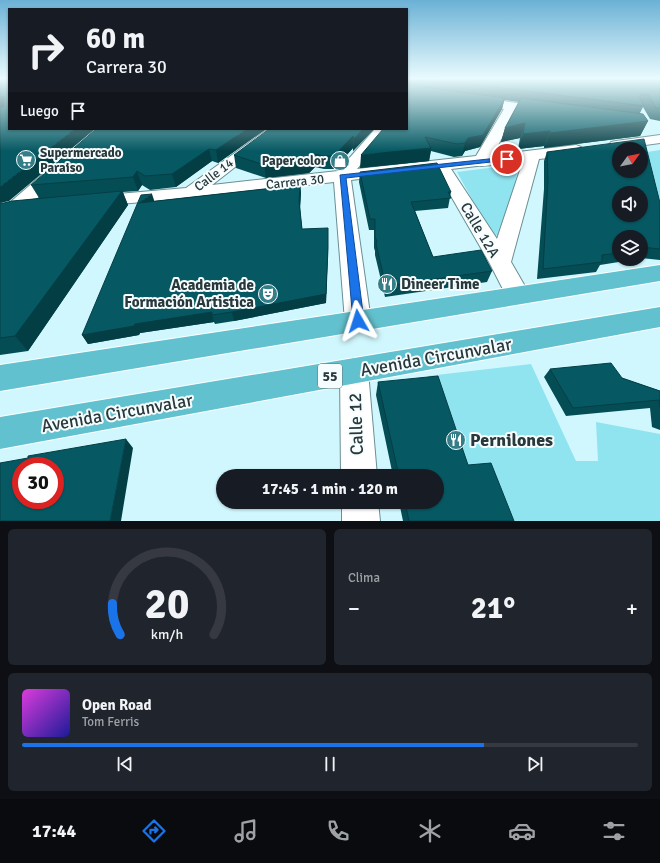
<!DOCTYPE html>
<html lang="es">
<meta charset="utf-8">
<style>
body{margin:0;font-family:Signika,sans-serif;background:#20242c;color:#f1f3f6;height:100vh;display:flex;flex-direction:column;font-size:15px;white-space:nowrap}
*{box-sizing:border-box;margin:0}
p{font-size:13px;color:#9ea1a6}
.icon{flex:none;width:22px;height:22px;fill:none;stroke:currentColor;stroke-width:2;stroke-linecap:round;stroke-linejoin:round}
.map{position:relative;height:521px;overflow:hidden}
.sheet{display:flex;flex-direction:column;gap:8px;padding:8px;background:#0d0f14;flex:1}
.sheet>*{flex:none}
.top-card{position:absolute;left:8px;top:8px;width:400px;height:122px;border-radius:0px;box-shadow:0 1px 3px #0004;background:#171b24;color:#f1f3f6;overflow:hidden}
.needle{width:26px;rotate:57deg}
.buttons{position:absolute;left:612px;top:142px;display:grid;gap:8px}
.buttons a{display:grid;place-items:center;width:36px;height:36px;border-radius:50%;background:#171b24;box-shadow:0 1px 3px #0004;font-size:20px}
.speed{position:absolute;left:12px;top:457px;display:flex;gap:8px;font-size:20px;font-weight:700;text-align:center}
.speed>*{display:grid;place-content:center;width:52px;height:52px;border-radius:50%;background:#171b24;box-shadow:0 1px 3px #0004;line-height:1}
.speed .limit{border:6px solid #d22;background:#fff;color:#111}
.pin{position:absolute;display:grid;place-items:center;width:34px;height:34px;color:#fff;margin:-17px;border:2px solid #fff;border-radius:50%;box-shadow:0 1px 4px #0007}
.me{position:absolute;width:44px;margin:-22px;rotate:354deg;stroke-linejoin:round;filter:drop-shadow(0 0 3px #0008)}
.turn{display:flex;align-items:center;gap:14px;height:84px;padding:0 12px;font-size:18px}
.turn .icon{width:52px;height:52px;stroke-width:2.5}
.turn b{display:block;font-size:28px;line-height:34px}
.then{display:flex;align-items:center;height:38px;padding:0 12px;background:#0003;gap:8px;font-size:15px}
.big{font-size:30px;font-weight:800;line-height:1.1}
.sheet .widget{flex:1;display:flex;flex-direction:column;justify-content:center;gap:6px;min-width:0;padding:0 14px;border-radius:6px;background:#20242c}
.sheet .dial{align-items:center;gap:0}
.dial svg{height:104px;overflow:visible;fill:none;stroke:#363941;stroke-width:7;stroke-linecap:round;text-anchor:middle}
.dial text{fill:#f1f3f6;stroke:none}
.song{display:flex;align-items:center;gap:12px}
.cover{width:48px;height:48px;border-radius:6px;background:linear-gradient(135deg,hsl(300 70% 55%),hsl(240 70% 35%))}
.played{height:4px;border-radius:2px;background:linear-gradient(90deg,#1a73e8 75%,#363941 75%)}
.keys{display:flex;justify-content:space-around;direction:ltr}
.heat{display:flex;justify-content:space-between;align-items:center;font-size:22px;direction:ltr}
.sheet .tiles{flex:1;display:grid;gap:8px;grid-template-columns:1fr 1fr}
.widget:last-child{grid-column:span 2}
.trip{position:absolute;left:216px;top:469px;width:228px;height:40px;border-radius:20px;background:#171b24;box-shadow:0 1px 3px #0004;font-weight:800;line-height:40px;text-align:center}
.menu{display:flex;height:64px;justify-content:space-around;align-items:center;background:#090b0e;color:#9ea1a6}
.menu .icon{width:28px;height:28px}
.menu .on{color:#1a73e8}
.menu b{font-size:18px;color:#f1f3f6}
.map>svg:first-child{display:block}
</style>
<div class="map">
<svg width="660" height="521" viewBox="0 0 660 521">
<rect width="100%" height="100%" fill="#cff7fd"/>
<path fill="#90e4f0" d="M660,150V215L641,153Z
M519,164L504,235L492,236L457,172Z
M531,364L576,461H598L596,422L660,434V521H500L456,480L428,376Z"/>
<g fill="none" stroke-linecap="round" stroke-linejoin="round">
<defs>
<path id="street" d="M473,97L546,107L551,108L552,111L551,114L546,115L516,111L493,155L576,145L581,147L584,150L581,153L576,155L539,159L511,262L530,295L527,301L518,304L509,301L489,262L436,170L351,180L371,321L367,328L358,331L349,328L345,321L334,182L191,198L95,206L89,205L86,201L89,197L95,196L186,188L268,129H284L212,185L338,171L375,129H390L357,169L476,156L504,109L469,104L467,101L469,98ZM523,161L497,239L451,169L477,166C483,167 513,162 523,161Z
M660,135V143L616,149L611,148L609,145L611,142L616,141Z
M56,167L62,168L64,172L62,176L7,225L0,227V211L50,168Z
M354,358L364,362L368,371L377,476H341L340,371L344,362Z
M342,502H378L380,521H342Z"/>
<path id="highway" d="M660,265V281L0,391V365Z
M660,307V327L0,449V417Z"/>
</defs>
<use href="#street" stroke="#6a8f94" stroke-width="2"/>
<use href="#highway" stroke="#fff" stroke-width="2"/>
<use href="#street" fill="#fff" fill-rule="evenodd"/>
<use href="#highway" fill="#62c1ce" fill-rule="evenodd"/>
</g>
<path fill="#054d55" d="M407,78H660V121L650,119L643,107L640,113L648,121L640,136L544,148V146L518,149L520,138L501,142L505,128L519,102L504,100L502,109L480,147L465,151L462,156L454,157L431,151L429,161L360,168L407,129Z
M266,129L218,163L212,161L176,187L150,190L142,185L138,191L123,192L128,205L28,351L0,355V203H4L39,198L31,185Z
M374,129L353,151V148L334,169H324L315,167L309,173L266,178L236,168L234,155Z
M547,152L660,203V260L641,258V237H619V259H627L625,261L600,265L596,272L537,279L544,189V161Z
M360,172L451,192L448,208L415,211L433,257L492,271L487,282L385,297L375,255V251L374,248V230H369L359,182Z
M300,185L301,193L300,207L302,229L328,248L326,303L234,321L215,324L214,322L140,333L139,335L88,344L82,335L155,201Z
M550,369L622,378L660,391V430L652,427L650,408L566,416L544,377Z
M378,382L514,521H403L399,502H437V476H393L376,395Z"/>
<path fill="#043e45" d="M4,96L9,105L0,110V97Z
M505,98L502,109L480,147L465,151L462,156L465,143L468,138Z
M648,121L640,136L544,148L550,133Z
M525,123L520,138L501,142L505,128Z
M75,129H95L9,201L0,203V187Z
M247,129H266L218,163L216,150Z
M363,129H374L353,151L354,139Z
M550,131L544,146L518,149L523,134Z
M353,136V148L334,169V156Z
M431,148L429,161L360,168L361,155Z
M209,149L212,161L176,187L172,174Z
M314,154L315,167L309,173L266,178L264,165Z
M137,171L142,185L138,191L133,177Z
M300,185L301,193L300,209L299,201Z
M122,191L128,205L28,351L15,336Z
M152,194L155,203H139Z
M328,248L326,303L234,321L232,312Z
M212,312V315L214,322L140,333L139,335L88,344L82,335L135,324Z
M126,439L133,448L121,521H110Z"/>
<path fill="#065963" stroke="#043e45" fill-rule="evenodd" d="M0,78H9V129H75L0,187V108L4,106V96L0,97V88L1,87H0Z
M423,78H660V108H656L648,94H642L639,96L644,106Z
M407,79L408,85L505,98L483,135L468,138L465,143L457,144L425,137L431,148L361,155L383,129H407Z
M521,98L643,114L648,121L550,133V131L523,134L525,123L505,128Z
M96,129H247L216,150L209,149L172,174L145,176L137,171L133,177L31,185Z
M269,129H363L354,139L353,136L334,156H324L314,154L309,160L264,165L234,155Z
M644,139L660,203V249L641,247V237H619V253L602,255V262L543,269L548,179L547,152ZM619,149H641V171H619ZM619,193H641V215H619Z
M437,163L451,192H448L451,198L411,202L433,257L481,250L492,271L386,286L376,244L377,241L375,237V219H370L360,172Z
M300,185L299,201L302,229L328,228V248L326,294L232,312L212,315V312L135,324L134,326L82,335L141,195L152,194L139,203Z
M122,191L15,336L0,338V203H4L12,201Z
M611,363L622,378L660,391V407L659,400L573,408L550,369Z
M438,376L468,465L491,463L514,521H409L405,502H437V476H399L378,382Z
M126,439L110,521H0V463L28,458V456ZM21,466H55V500H21Z"/>
<linearGradient id="sky" x2="0" y2="1"><stop stop-color="#6bb1d5"/><stop offset="0.52" stop-color="#e9fbfe"/><stop offset="1" stop-color="#e9fbfe" stop-opacity="0"/></linearGradient>
<rect width="660" height="151" fill="url(#sky)"/>
<path fill="#1a73e8" stroke="#114b97" d="M507,157H509V160L346,178L364,321L362,324L358,325L354,324L353,321L340,175Z"/>
<defs>
<symbol id="supermarket-disc" viewBox="-11 -11 22 22"><circle r="9.5" fill="#367e87" stroke="#f6fdff"/><path d="M-6-5.5h2.5l.6 2H6L4.5 2H-2.5L-4.4-4H-6ZM-1.5 3.2a1.3 1.3 0 1 0 .1 0ZM3 3.2a1.3 1.3 0 1 0 .1 0Z" fill="#fff"/></symbol>
<symbol id="shop-disc" viewBox="-11 -11 22 22"><circle r="9.5" fill="#367e87" stroke="#f6fdff"/><path d="M-5-2.5h2.3a2.7 3.5 0 0 1 5.4 0H5L5.5 6h-11ZM-1.5-2.5h3a1.5 2.3 0 0 0-3 0Z" fill="#fff"/></symbol>
<symbol id="restaurant-disc" viewBox="-11 -11 22 22"><circle r="9.5" fill="#367e87" stroke="#f6fdff"/><path d="M-5-6h1v4h1v-4h1v4h1v-4h1v5L-1.5 .5V6h-2V.5L-5-1ZM5-6V6H3V1.5H1.5Q1.5-4 5-6Z" fill="#fff"/></symbol>
<symbol id="theatre-disc" viewBox="-11 -11 22 22"><circle r="9.5" fill="#367e87" stroke="#f6fdff"/><path d="M-5-5.5Q0-4 5-5.5V0Q5 5 0 6Q-5 5-5 0ZM-3.3-2.5H-1v1.5H-3.3ZM1-2.5H3.3v1.5H1ZM-2.8 1Q0 5.5 2.8 1Z" fill="#fff"/></symbol>
</defs>
<g fill-rule="evenodd">
<use href="#supermarket-disc" x="15" y="149" width="22" height="22"/>
<use href="#shop-disc" x="329" y="150" width="22" height="22"/>
<use href="#restaurant-disc" x="376" y="273" width="22" height="22"/>
<use href="#theatre-disc" x="257" y="283" width="22" height="22"/>
<use href="#restaurant-disc" x="445" y="429" width="22" height="22"/>
</g>
<g text-anchor="middle" dominant-baseline="central" stroke-width="4" stroke-linejoin="round" paint-order="stroke">
<g font-size="13" font-weight="bold" fill="#29383b" stroke="#f6fdff" text-anchor="start">
<text x="40" y="153">Supermercado<tspan x="40" dy="15">Paraiso</tspan></text>
<text x="326" y="161" text-anchor="end">Paper color</text>
</g>
<g font-size="13" fill="#29383b" stroke="#f6fdff">
<text transform="translate(214 175) rotate(-37)">Calle 14</text>
<text transform="translate(295 182) rotate(-6)">Carrera 30</text>
</g>
<rect fill="#f6fdff" stroke="#667376" stroke-width="1" x="318" y="364" width="24" height="24" rx="3"/>
<g font-size="14" font-weight="bold" fill="#29383b">
<text x="330" y="376">55</text>
</g>
<g font-size="15" fill="#29383b" stroke="#f6fdff">
<text transform="translate(480 230) rotate(59)">Calle 12A</text>
</g>
<g font-size="15" font-weight="bold" fill="#29383b" stroke="#f6fdff" text-anchor="start">
<text x="401" y="284">Dineer Time</text>
<text x="254" y="285" text-anchor="end">Academia de<tspan x="254" dy="17">Formación Artistica</tspan></text>
</g>
<g font-size="18" fill="#29383b" stroke="#f6fdff">
<text transform="translate(436 357) rotate(-10)">Avenida Circunvalar</text>
<text transform="translate(117 413) rotate(-10)">Avenida Circunvalar</text>
<text transform="translate(356 424) rotate(-92)">Calle 12</text>
</g>
<g font-size="18" font-weight="bold" fill="#29383b" stroke="#f6fdff" text-anchor="start">
<text x="470" y="440">Pernilones</text>
</g>
</g>
</svg>
<div class="buttons">
<a><svg class="needle" viewBox="-14 -14 28 28"><path d="M0-13l5 13h-10z" fill="#e53935"/><path d="M0 13l5-13h-10z" fill="#9ea1a6"/></svg></a>
<a><svg class="icon" aria-label="sound" viewBox="0 0 24 24"><path d="M4 9h4l5-4v14l-5-4H4zM17 9q2 3 0 6"/></svg></a>
<a><svg class="icon" aria-label="layers" viewBox="0 0 24 24"><path d="M12 4l9 5-9 5-9-5zM3 14l9 5 9-5"/></svg></a>
</div>
<div class="speed"><div class="limit">30</div></div>
<div class="pin" style="left:507px;top:159px;background:#d93025"><svg class="icon" aria-label="arrive" viewBox="0 0 24 24"><path d="M6 21V4h12l-3 4 3 4H6"/></svg></div>
<svg class="me" style="left:358px;top:321px" viewBox="-20 -20 40 40"><path d="M0-17L14 15 0 8-14 15z" fill="#1a73e8" stroke="#fff" stroke-width="4"/></svg>
<div class="trip">17:45 · 1 min · 120 m</div>
<div class="top-card">
<div class="turn"><svg class="icon" aria-label="right" viewBox="0 0 24 24"><path d="M7 20v-9h11M14 6l5 5-5 5"/></svg><div><b>60 m</b>Carrera 30</div></div>
<div class="then">Luego<svg class="icon" aria-label="arrive" viewBox="0 0 24 24"><path d="M6 21V4h12l-3 4 3 4H6"/></svg></div>
</div>
</div>
<section class="sheet">
<div class="tiles">
<div class="widget dial"><svg viewBox="0 0 100 80">
<path d="M14 69A42 42 0 1 1 86 69"/>
<path d="M14 69A42 42 0 0 1 8 45" stroke="#1a73e8"/>
<text x="50" y="56" font-size="32" font-weight="700">20</text>
<text x="50" y="72" font-size="11">km/h</text>
</svg></div>
<div class="widget"><p>Clima</p>
<div class="heat"><a>−</a><b class="big">21°</b><a>+</a></div>
</div>
<div class="widget">
<div class="song"><i class="cover"></i><div><b>Open Road</b><p>Tom Ferris</p></div></div>
<div class="played"></div>
<div class="keys"><svg class="icon" aria-label="previous" viewBox="0 0 24 24"><path d="M18 5L8 12l10 7zM5 5v14"/></svg><svg class="icon" aria-label="pause" viewBox="0 0 24 24"><path d="M8 5v14M16 5v14"/></svg><svg class="icon" aria-label="next" viewBox="0 0 24 24"><path d="M6 5l10 7-10 7zM19 5v14"/></svg></div>
</div>
</div>
</section>
<nav class="menu">
<b>17:44</b>
<svg class="icon on" aria-label="directions" viewBox="0 0 24 24"><path d="M12 3l9 9-9 9-9-9zM9 14v-3h6M13 9l2 2-2 2"/></svg>
<svg class="icon" aria-label="music" viewBox="0 0 24 24"><path d="M9 18V5l10-2v13"/><circle cx="6" cy="18" r="3"/><circle cx="16" cy="16" r="3"/></svg>
<svg class="icon" aria-label="phone" viewBox="0 0 24 24"><path d="M5 4h4l2 5-3 2q2 4 5 5l2-3 5 2v4C11 20 4 13 5 4z"/></svg>
<svg class="icon" aria-label="climate" viewBox="0 0 24 24"><path d="M12 3v18M4 7l16 10M4 17L20 7"/></svg>
<svg class="icon" aria-label="car" viewBox="0 0 24 24"><path d="M5 17H2v-5l4-1 3-4h7l3 4 3 1v5h-3M9 17h6M6 11h13"/><circle cx="7" cy="17" r="2"/><circle cx="17" cy="17" r="2"/></svg>
<svg class="icon" aria-label="filters" viewBox="0 0 24 24"><path d="M4 7h16M4 17h16"/><circle cx="9" cy="7" r="2"/><circle cx="15" cy="17" r="2"/></svg>
</nav>
